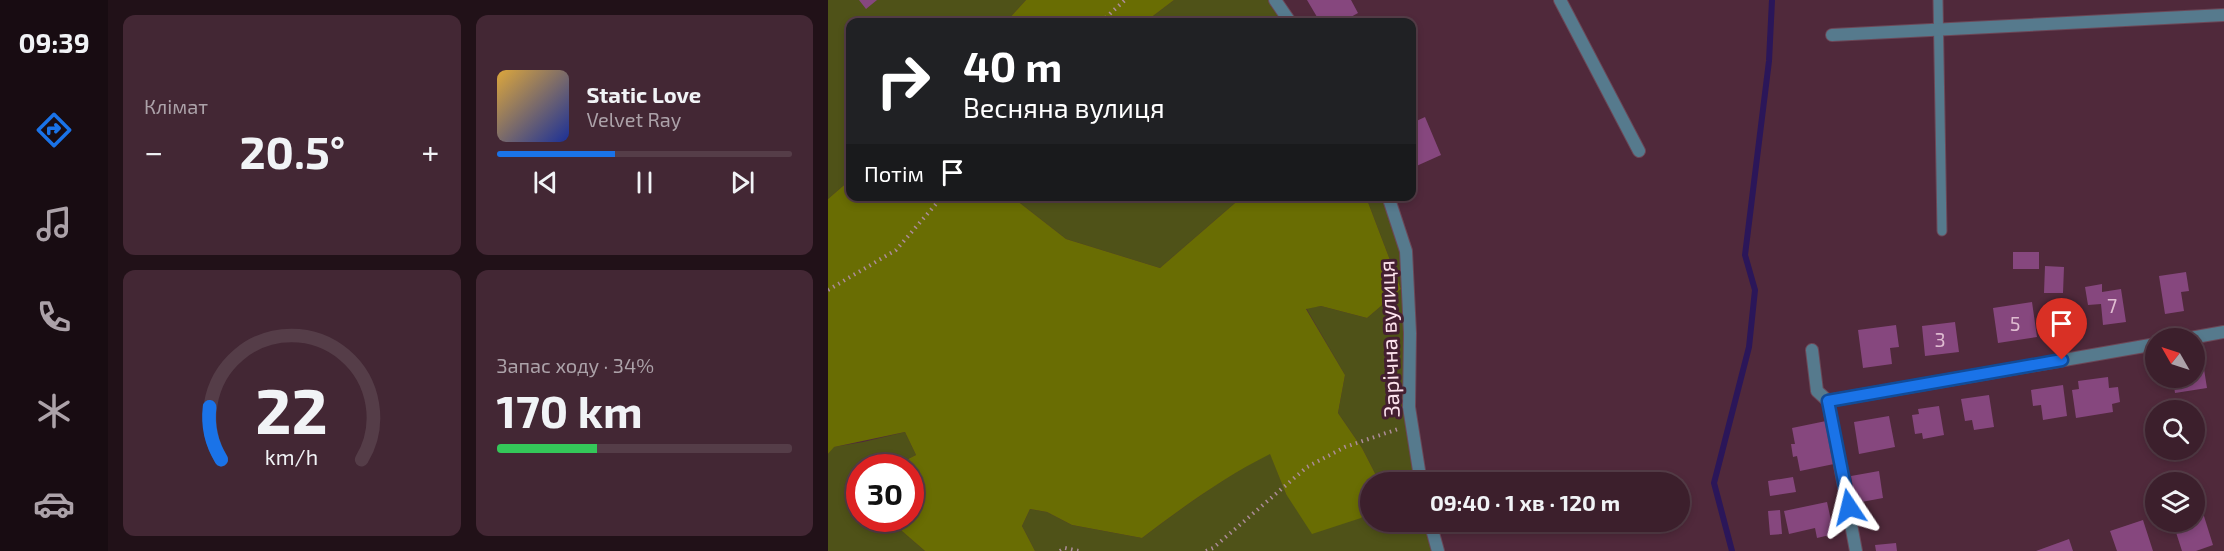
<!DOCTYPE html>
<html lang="uk">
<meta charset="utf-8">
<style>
body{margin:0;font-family:"Exo 2",sans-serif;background:#432734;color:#f1f3f6;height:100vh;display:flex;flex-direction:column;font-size:22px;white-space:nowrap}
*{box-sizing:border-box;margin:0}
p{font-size:20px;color:#aca2a9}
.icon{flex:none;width:33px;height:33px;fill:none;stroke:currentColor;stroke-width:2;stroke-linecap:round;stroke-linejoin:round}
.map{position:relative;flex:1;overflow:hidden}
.panel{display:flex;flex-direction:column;gap:15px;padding:15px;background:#211118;width:720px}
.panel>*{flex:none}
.top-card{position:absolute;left:18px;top:18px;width:570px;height:183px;border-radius:12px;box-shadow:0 3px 9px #0003,0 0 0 2px #553d48;background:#202124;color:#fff;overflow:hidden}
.needle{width:39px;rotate:309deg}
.tools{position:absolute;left:1317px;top:328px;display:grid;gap:12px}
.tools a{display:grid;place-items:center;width:60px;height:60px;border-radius:50%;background:#3c1f2c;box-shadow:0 3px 9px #0003,0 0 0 2px #553d48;font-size:30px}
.speed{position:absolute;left:18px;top:454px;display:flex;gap:12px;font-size:30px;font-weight:700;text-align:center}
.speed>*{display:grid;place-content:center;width:78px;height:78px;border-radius:50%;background:#3c1f2c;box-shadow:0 3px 9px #0003,0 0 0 2px #553d48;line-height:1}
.speed .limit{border:9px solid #d22;background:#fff;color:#111}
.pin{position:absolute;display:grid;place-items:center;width:51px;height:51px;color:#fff;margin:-62px -26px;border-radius:50% 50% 50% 0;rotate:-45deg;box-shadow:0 0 6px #0007}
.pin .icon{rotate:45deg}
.me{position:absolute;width:66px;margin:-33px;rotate:350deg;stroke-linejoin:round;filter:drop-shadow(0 0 4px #0008)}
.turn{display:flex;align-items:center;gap:21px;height:126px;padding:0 18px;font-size:27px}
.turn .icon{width:78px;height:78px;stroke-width:2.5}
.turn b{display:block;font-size:42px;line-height:51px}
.then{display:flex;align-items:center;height:57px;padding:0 18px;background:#0003;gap:12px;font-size:22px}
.big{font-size:45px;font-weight:700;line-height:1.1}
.panel .tile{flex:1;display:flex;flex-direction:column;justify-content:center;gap:9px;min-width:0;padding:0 21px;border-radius:12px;background:#432734}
.panel .dial{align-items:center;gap:0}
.dial svg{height:156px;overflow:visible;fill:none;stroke:#553d48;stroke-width:7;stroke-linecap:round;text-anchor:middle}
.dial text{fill:#f1f3f6;stroke:none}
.song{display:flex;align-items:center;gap:18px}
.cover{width:72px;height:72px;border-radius:9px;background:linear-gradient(135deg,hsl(40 70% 55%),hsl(230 70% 35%))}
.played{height:6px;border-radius:3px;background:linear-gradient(90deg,#1a73e8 40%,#553d48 40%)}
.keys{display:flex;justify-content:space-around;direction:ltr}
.heat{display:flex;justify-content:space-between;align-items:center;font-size:33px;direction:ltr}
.charge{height:9px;border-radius:4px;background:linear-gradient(90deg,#34c759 34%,#553d48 0)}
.panel .tiles{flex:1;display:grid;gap:15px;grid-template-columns:repeat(2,1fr)}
.trip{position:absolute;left:532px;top:472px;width:330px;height:60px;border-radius:30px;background:#3c1f2c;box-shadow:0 3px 9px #0003,0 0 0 2px #553d48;font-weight:700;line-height:60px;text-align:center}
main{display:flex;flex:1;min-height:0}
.tabs{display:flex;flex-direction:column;width:108px;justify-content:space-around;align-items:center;background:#180c12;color:#aca2a9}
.tabs .icon{width:42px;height:42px}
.tabs .selected{color:#1a73e8}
.tabs b{font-size:27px;color:#f1f3f6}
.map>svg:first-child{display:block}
</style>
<main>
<nav class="tabs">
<b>09:39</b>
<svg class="icon selected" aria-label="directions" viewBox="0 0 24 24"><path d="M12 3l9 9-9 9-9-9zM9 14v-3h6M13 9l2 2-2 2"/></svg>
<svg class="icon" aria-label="music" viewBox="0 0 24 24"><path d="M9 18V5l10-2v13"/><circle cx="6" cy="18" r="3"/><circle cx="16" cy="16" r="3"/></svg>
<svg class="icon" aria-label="phone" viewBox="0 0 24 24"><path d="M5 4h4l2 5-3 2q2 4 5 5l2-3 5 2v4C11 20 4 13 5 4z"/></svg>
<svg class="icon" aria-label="climate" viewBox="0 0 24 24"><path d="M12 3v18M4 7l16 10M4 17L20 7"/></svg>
<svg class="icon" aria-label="car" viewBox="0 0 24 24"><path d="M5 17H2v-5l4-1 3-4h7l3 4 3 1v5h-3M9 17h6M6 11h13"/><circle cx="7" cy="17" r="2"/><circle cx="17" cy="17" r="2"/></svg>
</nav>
<section class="panel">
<div class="tiles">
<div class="tile"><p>Клімат</p>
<div class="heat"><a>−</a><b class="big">20.5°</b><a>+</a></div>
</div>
<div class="tile">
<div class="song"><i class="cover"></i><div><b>Static Love</b><p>Velvet Ray</p></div></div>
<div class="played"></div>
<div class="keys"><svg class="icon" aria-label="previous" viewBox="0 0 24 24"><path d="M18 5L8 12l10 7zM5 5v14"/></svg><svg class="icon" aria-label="pause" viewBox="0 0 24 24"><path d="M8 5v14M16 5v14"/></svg><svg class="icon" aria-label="next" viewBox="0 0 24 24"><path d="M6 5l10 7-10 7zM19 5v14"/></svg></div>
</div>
<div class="tile dial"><svg viewBox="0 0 100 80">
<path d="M14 69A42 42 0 1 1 86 69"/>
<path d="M14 69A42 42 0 0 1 8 42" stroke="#1a73e8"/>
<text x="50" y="56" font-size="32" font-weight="700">22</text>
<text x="50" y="72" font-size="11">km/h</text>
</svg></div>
<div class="tile"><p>Запас ходу · 34%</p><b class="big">170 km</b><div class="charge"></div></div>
</div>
</section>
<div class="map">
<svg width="1396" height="551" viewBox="0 0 1396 551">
<rect width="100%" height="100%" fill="#50293b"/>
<path fill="#4f5218" d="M0,0H198L178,22H22V180L0,199Z
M346,0H447L462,22H317Z
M184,197H414L332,268L238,239Z
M538,197H560L578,251L581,407L593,483H552L534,448L510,413L517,375L478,308L493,306L539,318L573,289Z
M77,432L88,455L62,468H32V519H67V525L97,551H0V454L5,447L35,442Z
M442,453L458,494L533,518L543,511V522H602L610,551H207L194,526L202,509L219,512L244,525L314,538C355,507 396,477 442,453Z"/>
<path fill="#696d03" d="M198,0H346L317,22H178Z
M22,180V196L184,197L238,239L332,268L414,197H538L573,289L539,318L493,306L478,309L517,375L510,413L534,448L552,483H543V511L533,518L484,534L458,494L442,454C396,477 355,507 314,538L244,525L219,512L202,509L194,526L207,551H97L67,525V519H82V468H62L88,455L77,432L6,447L0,454V199Z"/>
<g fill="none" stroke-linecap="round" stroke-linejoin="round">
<path stroke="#2b1659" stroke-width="6" d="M904,551L886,483L921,347L927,290L917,255L941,61L944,0"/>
</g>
<path fill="#86477e" d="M31,0H49L38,9Z
M479,0H523L530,13L514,22H492Z
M597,117L613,155L584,168V123Z
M1185,252H1211V269H1185Z
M1217,266L1236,267L1235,293H1216Z
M1358,272L1361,291L1353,292L1356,311L1337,314L1331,276Z
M1274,284V292L1293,289L1298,322L1275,325L1273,304L1260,305L1257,287Z
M1204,302L1209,337L1170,343L1165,308Z
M1127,322L1131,352L1097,356L1094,326Z
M1068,325L1071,347L1062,348L1064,364L1035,368L1030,330Z
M1376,369L1379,388L1347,393L1345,378H1366V370Z
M1280,377L1281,388L1290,387L1292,402L1284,404L1285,412L1248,418L1244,390L1251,389L1250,381Z
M1235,385L1239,416L1215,420L1213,405L1205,406L1203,390Z
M1161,395L1166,427L1146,430L1144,420L1137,421L1133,399Z
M1111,406L1116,435L1095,439L1094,433L1087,434L1084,415L1091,414L1090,409Z
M1061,416L1067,447L1031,454L1026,422Z
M998,421L1006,464L972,471L969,456L965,457L963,444H967L964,428Z
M1051,471L1055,498L1028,503L1023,476Z
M965,477L968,492L942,496L940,481Z
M999,502L1006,534L989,538L987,528L961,534L956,511Z
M952,510L954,534L942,535L940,511Z
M1375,513L1385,545L1368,551H1354L1345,523L1366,522V516Z
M1315,520L1325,551H1289L1282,531Z
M1241,539L1245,551H1208Z
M1068,543L1069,551H1048L1047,545Z"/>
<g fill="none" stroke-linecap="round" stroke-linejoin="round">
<defs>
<path id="lane" d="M1110,0L1114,231"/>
<path id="street" d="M447,0L462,22
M732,0L811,151
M1004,35L1396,15
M560,196L578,251L582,333L581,407L593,483
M1357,339L1396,332
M984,350L989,391L1000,401L1328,344
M1000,401L1028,551
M602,522L610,551"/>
</defs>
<use href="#lane" stroke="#6c4757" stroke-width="11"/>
<use href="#street" stroke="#6c4757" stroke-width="14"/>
<path stroke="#ac8c99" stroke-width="4" stroke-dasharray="1.5 4.5" stroke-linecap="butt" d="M273,22L297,0
M0,290L68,250L115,196
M232,551L237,548L251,551
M378,551L385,548L479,467L517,447L570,429"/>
<use href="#lane" stroke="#567a8d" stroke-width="9"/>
<use href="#street" stroke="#567a8d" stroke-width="12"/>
</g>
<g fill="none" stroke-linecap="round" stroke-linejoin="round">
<defs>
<path id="route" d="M1021,507L1000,401L1234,360"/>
</defs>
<use href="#route" stroke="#114b97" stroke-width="15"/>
<use href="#route" stroke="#1a73e8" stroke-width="10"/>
</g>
<g text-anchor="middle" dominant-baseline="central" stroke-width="6" stroke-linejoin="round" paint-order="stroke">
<g font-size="20" fill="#dfbcd1">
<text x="1284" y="305">7</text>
<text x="1187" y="323">5</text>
<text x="1112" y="339">3</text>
</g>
<g font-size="22" fill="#fde3ed" stroke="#441f31">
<text transform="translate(560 339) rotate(-92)">Зарічна вулиця</text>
</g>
</g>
</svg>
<div class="tools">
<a><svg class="needle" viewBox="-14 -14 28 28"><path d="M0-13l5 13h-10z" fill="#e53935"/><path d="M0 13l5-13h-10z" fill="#aca2a9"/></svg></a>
<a><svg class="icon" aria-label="search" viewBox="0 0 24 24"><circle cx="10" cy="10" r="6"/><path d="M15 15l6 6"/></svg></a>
<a><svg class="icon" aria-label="layers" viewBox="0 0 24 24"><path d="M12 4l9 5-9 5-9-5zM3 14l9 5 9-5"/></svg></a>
</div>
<div class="speed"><div class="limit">30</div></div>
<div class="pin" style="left:1234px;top:360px;background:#d93025"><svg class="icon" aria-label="arrive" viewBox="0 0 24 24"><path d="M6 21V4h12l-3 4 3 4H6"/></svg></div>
<svg class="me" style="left:1021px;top:507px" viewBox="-20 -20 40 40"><path d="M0-17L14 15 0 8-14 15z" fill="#1a73e8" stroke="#fff" stroke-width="4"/></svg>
<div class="trip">09:40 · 1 хв · 120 m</div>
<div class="top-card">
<div class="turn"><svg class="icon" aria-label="right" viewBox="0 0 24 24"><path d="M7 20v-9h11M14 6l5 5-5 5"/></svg><div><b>40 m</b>Весняна вулиця</div></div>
<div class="then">Потім<svg class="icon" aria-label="arrive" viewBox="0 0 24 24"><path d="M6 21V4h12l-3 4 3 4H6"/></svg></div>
</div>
</div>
</main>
